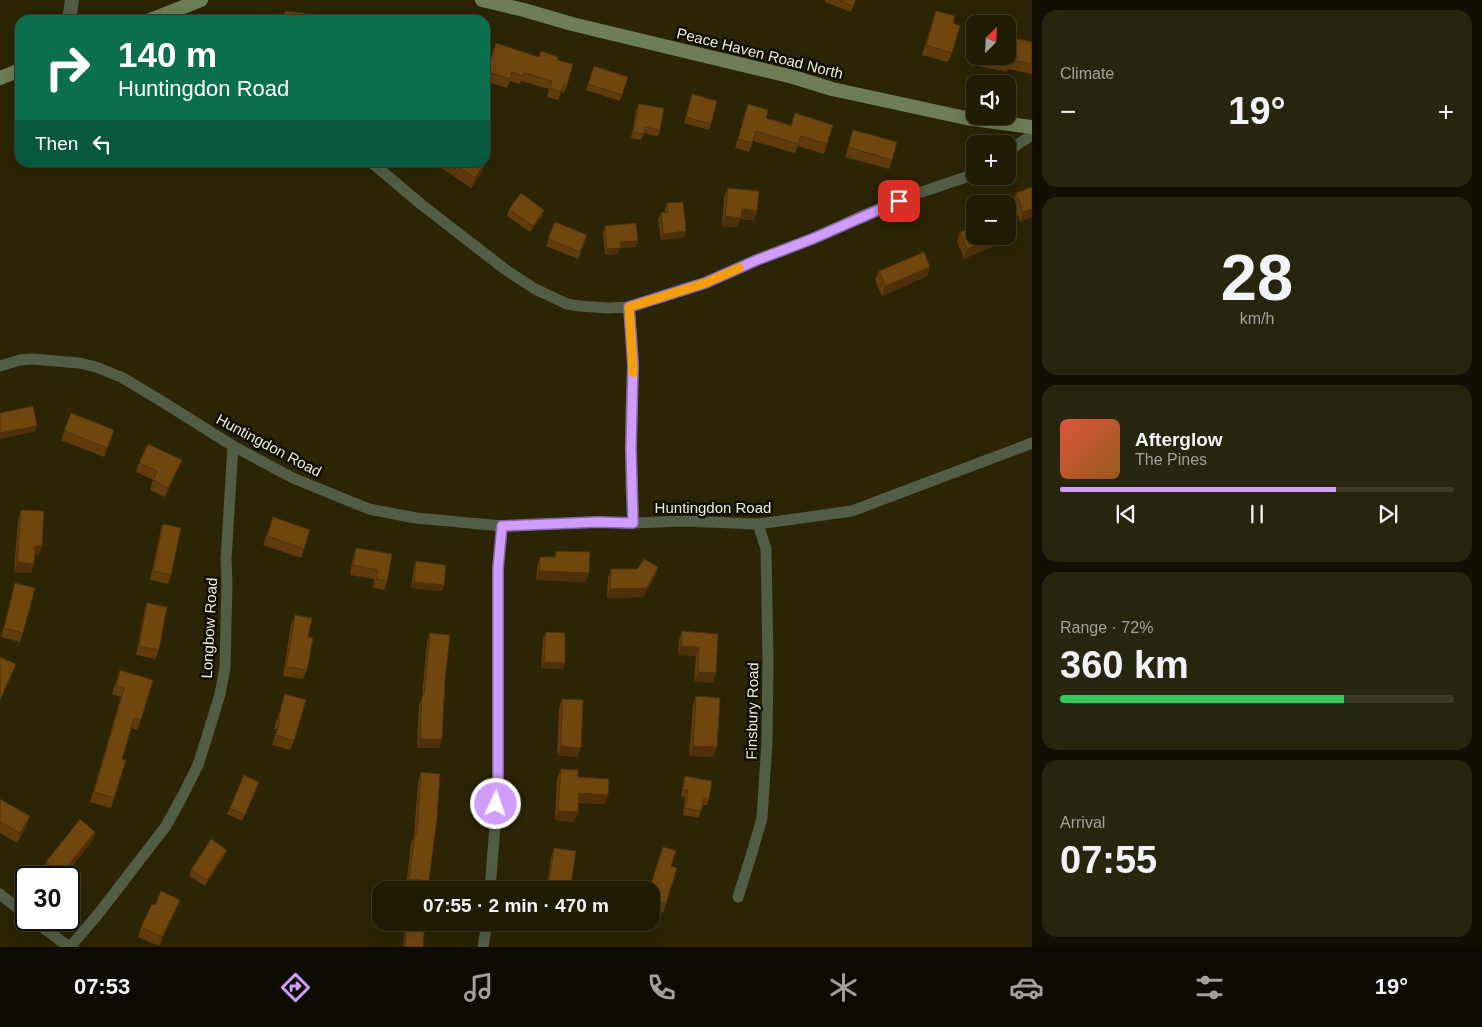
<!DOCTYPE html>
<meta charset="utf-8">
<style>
body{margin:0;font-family:Arial,sans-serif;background:#28250e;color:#f1f3f6;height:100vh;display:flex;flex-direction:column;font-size:19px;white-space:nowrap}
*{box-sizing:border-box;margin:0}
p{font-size:16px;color:#a2a19a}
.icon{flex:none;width:28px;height:28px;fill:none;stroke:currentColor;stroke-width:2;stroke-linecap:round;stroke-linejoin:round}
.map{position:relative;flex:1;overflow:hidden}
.drawer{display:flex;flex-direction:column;gap:10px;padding:10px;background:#120f02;width:450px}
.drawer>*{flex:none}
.hud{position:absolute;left:15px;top:15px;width:475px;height:152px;border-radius:15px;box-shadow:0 5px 20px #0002,0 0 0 1px #3d3a26;background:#0b6e4f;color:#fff;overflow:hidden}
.needle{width:32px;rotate:24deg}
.controls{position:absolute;left:966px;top:15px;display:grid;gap:10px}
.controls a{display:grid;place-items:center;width:50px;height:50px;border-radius:10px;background:#201c04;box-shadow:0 5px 20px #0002,0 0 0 1px #3d3a26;font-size:25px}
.speed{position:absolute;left:15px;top:866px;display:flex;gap:10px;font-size:25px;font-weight:700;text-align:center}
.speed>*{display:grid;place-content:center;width:65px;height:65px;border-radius:50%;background:#201c04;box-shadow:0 5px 20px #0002,0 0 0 1px #3d3a26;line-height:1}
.speed .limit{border:2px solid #111;border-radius:8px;background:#fff;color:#111}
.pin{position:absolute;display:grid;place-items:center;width:42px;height:42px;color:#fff;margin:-21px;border-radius:10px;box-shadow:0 2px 8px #0006}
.me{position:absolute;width:55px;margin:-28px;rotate:3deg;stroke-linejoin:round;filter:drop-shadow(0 0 4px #0008)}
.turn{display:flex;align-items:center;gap:18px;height:105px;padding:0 20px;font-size:22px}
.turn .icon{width:65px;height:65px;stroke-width:2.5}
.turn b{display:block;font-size:35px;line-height:42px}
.then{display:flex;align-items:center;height:48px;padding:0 20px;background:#0003;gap:10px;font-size:19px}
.big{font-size:38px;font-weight:600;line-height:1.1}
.drawer .widget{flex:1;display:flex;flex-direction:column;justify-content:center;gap:8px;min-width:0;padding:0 18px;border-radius:15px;background:#28250e}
.drawer .dial{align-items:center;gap:0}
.dial b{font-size:65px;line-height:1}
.song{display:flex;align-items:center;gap:15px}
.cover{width:60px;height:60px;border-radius:8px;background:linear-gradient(135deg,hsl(10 70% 55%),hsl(30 70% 35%))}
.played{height:5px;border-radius:2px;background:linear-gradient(90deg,#d09dff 70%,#3d3a26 70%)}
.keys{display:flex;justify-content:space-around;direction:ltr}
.heat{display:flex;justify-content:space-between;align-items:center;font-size:28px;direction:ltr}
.charge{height:8px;border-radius:4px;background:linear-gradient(90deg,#34c759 72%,#3d3a26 0)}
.trip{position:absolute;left:372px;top:881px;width:288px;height:50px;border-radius:15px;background:#201c04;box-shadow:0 5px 20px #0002,0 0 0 1px #3d3a26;font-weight:600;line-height:50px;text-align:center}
.menu{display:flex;height:80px;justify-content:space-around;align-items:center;background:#0d0b02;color:#a2a19a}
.menu .icon{width:35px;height:35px}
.menu .active{color:#d09dff}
.menu b{font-size:22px;color:#f1f3f6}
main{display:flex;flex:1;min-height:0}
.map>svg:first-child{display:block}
</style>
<main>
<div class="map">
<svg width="1032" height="947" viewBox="0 0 1032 947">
<rect width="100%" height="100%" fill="#2b2505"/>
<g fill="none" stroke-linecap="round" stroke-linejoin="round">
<path stroke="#525d46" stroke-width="11" d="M1008,151L1032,135
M371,162L422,205L506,270L535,289L567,304L579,306L608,308L629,307L705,283L757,260L812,239L864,215L916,194L969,176L975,172
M629,307L633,364L631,409V488L633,523
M0,366L20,360L32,359L79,363L96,367L123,378L158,399L233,446L293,478L369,509L416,518L502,526L597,522L633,523L684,521L758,524L852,511L1032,443
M490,890L498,787V569L502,526
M0,894L26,915
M738,897L751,856L762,818L767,742L768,661L766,549L758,524
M33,920L69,947
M70,947L99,913L166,826L183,795L198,765L206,740L220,694L225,668L227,582L226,560L233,446
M483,947L487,922"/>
<path stroke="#525d46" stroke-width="14" d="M69,20L72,0"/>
<path stroke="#6c7d57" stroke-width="14" d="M482,0L524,10L572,24L793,77L832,89L966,118L1032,127
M150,20L201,0
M0,78L20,70"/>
</g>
<path fill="#603c0d" d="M825,0H856L851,12L825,2Z
M936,11L953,23L952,53L948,62L922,55Z
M1032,42V74L1008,69L1007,72L973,65L975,56H1008Z
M496,43L539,57L557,60L567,85L564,93L561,92L558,100L547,97L549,89L521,81L520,84L510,81L507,88L485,81V59L490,61Z
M594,66L622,95L620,101L586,90Z
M692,94L711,124L709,130L684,123Z
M639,104L660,130L658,136L644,133L641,140L631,138L636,110Z
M748,104L766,118L791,125L795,113L827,144L824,154L798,146L795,153L753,141L749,152L735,148Z
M853,130L892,160L889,169L845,157Z
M434,162L485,163L482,172L471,188L434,163Z
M728,188L757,211L754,220L740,219L737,227L722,226L724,197Z
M1016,193L1032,217L1020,222L1013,202Z
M667,203L684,237L661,240L658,219L661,213L665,212V210Z
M509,209L544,210L542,216L530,232L507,216Z
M555,222L587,235L578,259L546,246Z
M605,226L638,241L636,247L620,248L618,254L605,255L603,232Z
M960,232L975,236H1003L1001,243L964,259L957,241Z
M930,267L927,276L882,296L875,280L879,271Z
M71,413L114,430L104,457L61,440Z
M182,460L178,469L165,497L150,490L153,480L136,472L139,463Z
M21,510L39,555H34V564L31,573L14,572L18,520Z
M273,517L310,530L301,558L263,545Z
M163,524L171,575L168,584L150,580L160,533Z
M356,548L392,554L387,581L384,590L373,588L374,579L350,575L353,557Z
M556,551L586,582L536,580L537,566L540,557H554Z
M416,561L444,585L442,591L411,588L414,567Z
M611,569L655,576L643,597L607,598L608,578Z
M15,583L23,633L20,642L1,637L12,593Z
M147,603L159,650L155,659L136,655L144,613Z
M295,615L308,637L307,670L303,679L283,676L291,624Z
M682,631L718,634L713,683L694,681L696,656L678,655L679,640Z
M546,632L563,669L541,668L543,638Z
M430,633L442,739L439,748H417L419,704L422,698L427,642Z
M120,670L141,720L137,730L131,728L122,759L114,798L111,808L90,802L121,697L112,694Z
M285,694L294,741L290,750L272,745L277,729H274Z
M696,696L713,757L689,756L693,705Z
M562,699L578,757L557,755L559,709Z
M561,769L578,777L605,804L578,803V812L574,822L555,820L557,779Z
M421,772L426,890L406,888L411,843L414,836L418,782Z
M685,776L709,799L707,805H702L699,818L683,815L685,797L681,796L683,782Z
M259,782L242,821L227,814L230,808Z
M0,799L27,825L17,843L0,833Z
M95,832L92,841L63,878H50L42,871L46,862Z
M663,847L671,866L666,904L663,913L651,909V890H649Z
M554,848L571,885L569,890H546L551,858Z
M227,850L224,856L205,886L189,876L191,870Z
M180,900L176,909L159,946L138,937L141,927L155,905Z
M406,922H425L423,947H403Z"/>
<path fill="#4e310a" d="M485,163L482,172L471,188L475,178Z
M742,209L757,211L754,220L740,219L737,227L722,226L725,216Z
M1032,209V217L1020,222L1023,212Z
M544,210L542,216L530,232L533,226Z
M686,231L684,237L661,240L663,234Z
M998,236H1003L1001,243L964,259L967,249Z
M638,241L636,247L620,248L618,254L605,255L607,249L620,242Z
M930,267L927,276L882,296L885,286Z
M37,426L34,432L0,439V433Z
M182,460L178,469L165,497L168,488Z
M35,546H42L39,555H32Z
M17,562L34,564L31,573L14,572Z
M658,567L655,576L643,597L607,598L610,589Z
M539,571L589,573L586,582L536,580Z
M414,582L444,585L442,591L411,588Z
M681,646L699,647L696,656L678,655Z
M544,662L565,663L563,669L541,668Z
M698,672L716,673L713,683L694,681Z
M420,739H442L439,748H417Z
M561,746L581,748L578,757L557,755Z
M693,746L717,747L713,757L689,756Z
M579,793L608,795L605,804L576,802Z
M558,811L578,812L574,822L555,820Z
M30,816L27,825L17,843L20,833Z
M95,832L92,841L63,878H60L61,874Z
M227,850L224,856L205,886L207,880Z
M409,879L429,881L426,890L406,888Z
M549,881L571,885L569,890H546Z
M180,900L176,909L159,946L162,937Z"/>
<path fill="#70460f" stroke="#4e310a" d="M838,0H856L853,6Z
M285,11L312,14L311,20H260L261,14L284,17Z
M936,11L955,16L953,23L960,26L952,53L926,45Z
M1008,37L1032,42V64L1011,60L1010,63L980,56H1008Z
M496,43L539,57L541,51L558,57L557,60L573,64L567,85L564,84L561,92L550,88L552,81L524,73L523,76L512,72L510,79L485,71V59L490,61Z
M594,66L628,77L622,95L588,84Z
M692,94L717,101L711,124L686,117Z
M639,104L664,108L660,130L645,127L644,134L633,132Z
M748,104L768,110L766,118L791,126L795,113L833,125L827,144L801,136L798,144L756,131L752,143L738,139Z
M853,130L897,142L892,160L848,147Z
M450,162H485V163L475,178Z
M1032,187V209L1023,212L1016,193Z
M728,188L759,191L757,211L742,209L741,218L725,216Z
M521,193L544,210L533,226L509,209Z
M683,202L686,231L663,234L661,213L668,212L667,203Z
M555,222L587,235L580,252L548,239Z
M636,223L638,241L620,242L621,248L607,249L605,226Z
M975,226V236H998L967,249L960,232Z
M924,252L930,267L885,286L879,271Z
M33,406L37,426L0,433V413Z
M71,413L114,430L107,448L64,431Z
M148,444L182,460L168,488L153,480L157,471L139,463Z
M21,510L44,511L42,546H35L34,564L17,562Z
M273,517L310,530L304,549L267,536Z
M163,524L181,528L171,575L153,571Z
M356,548L392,554L387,581L376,579L378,570L353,565Z
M556,551L590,552L589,573L539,571L540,557H556Z
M644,559L658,567L647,588L610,589L611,569H637Z
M416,561L446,565L444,585L414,582Z
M15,583L35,588L23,633L4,628Z
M147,603L167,607L159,650L139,646Z
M295,615L312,618L308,637L313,638L307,670L286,667Z
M682,631L718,634L716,673L698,672L699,647L681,646Z
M546,632L565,633V663L544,662Z
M430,633L450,635L445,680L442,739H420L422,695H424Z
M0,657L16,664L0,700Z
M120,670L153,680L141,720L134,718L122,759L126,760L114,798L94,792L124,688L116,685Z
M285,694L306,700L294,741L276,735L280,720L278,719Z
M696,696L720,698L717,747L693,746Z
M562,699L583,700L581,748L561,746Z
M561,769L578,770V777L609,779L608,795L579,793L578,812L558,811Z
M421,772L440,774L437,817L429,881L409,879L415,833L417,834Z
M244,775L259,782L245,815L230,808Z
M685,776L712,781L709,799L704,798L701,811L685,808L688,790H683Z
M0,799L30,816L20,833L0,822Z
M80,819L95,832L61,874L46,862Z
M211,839L227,850L207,880L191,870Z
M663,847L676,851L671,866L677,868L666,904L651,899V890H649Z
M554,848L576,851L571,885L549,881Z
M161,891L180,900L162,937L141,927L152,904L155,905Z
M407,922H425L423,947H405Z"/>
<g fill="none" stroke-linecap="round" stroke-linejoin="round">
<defs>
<path id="route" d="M496,804L498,787V568L502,526L597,522L633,523L631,448L633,364L629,307L705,283L757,260L812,239L899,201"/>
</defs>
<use href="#route" stroke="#8766a6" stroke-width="12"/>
<use href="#route" stroke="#d09dff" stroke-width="9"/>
<path stroke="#f59e0b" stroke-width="9" d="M633,373L629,307L705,283L739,268"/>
</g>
<g text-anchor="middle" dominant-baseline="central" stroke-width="5" stroke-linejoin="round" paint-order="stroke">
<g font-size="15" fill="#eeebd9" stroke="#100e03">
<text transform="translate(760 53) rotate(14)">Peace Haven Road North</text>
<text transform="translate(269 445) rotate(28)">Huntingdon Road</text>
<text x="713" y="507">Huntingdon Road</text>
<text transform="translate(209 628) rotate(-87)">Longbow Road</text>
<text transform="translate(752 711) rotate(-89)">Finsbury Road</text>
</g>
</g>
</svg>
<div class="controls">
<a><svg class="needle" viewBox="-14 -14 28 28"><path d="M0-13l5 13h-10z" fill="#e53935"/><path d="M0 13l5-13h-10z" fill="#a2a19a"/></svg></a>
<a><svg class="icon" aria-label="sound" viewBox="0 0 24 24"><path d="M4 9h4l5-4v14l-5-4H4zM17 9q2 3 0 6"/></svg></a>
<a>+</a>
<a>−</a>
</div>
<div class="speed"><div class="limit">30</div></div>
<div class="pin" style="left:899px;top:201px;background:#d93025"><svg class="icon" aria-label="arrive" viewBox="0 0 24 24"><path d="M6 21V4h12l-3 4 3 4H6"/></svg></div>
<svg class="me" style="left:496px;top:804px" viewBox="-20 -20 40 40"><circle r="17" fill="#d09dff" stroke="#fff" stroke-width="3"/><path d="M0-11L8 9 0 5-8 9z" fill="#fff"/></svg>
<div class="trip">07:55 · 2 min · 470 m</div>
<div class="hud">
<div class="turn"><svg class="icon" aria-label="right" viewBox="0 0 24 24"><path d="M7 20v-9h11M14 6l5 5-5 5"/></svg><div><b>140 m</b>Huntingdon Road</div></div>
<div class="then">Then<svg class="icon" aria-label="left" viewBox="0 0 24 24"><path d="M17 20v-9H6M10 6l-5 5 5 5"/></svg></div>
</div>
</div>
<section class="drawer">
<div class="widget"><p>Climate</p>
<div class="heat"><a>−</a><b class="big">19°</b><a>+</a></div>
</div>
<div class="widget dial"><b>28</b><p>km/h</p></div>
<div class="widget">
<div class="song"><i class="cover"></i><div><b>Afterglow</b><p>The Pines</p></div></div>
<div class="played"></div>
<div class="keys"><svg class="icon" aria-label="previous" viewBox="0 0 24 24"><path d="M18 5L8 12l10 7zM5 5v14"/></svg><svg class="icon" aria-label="pause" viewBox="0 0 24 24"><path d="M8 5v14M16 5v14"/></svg><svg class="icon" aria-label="next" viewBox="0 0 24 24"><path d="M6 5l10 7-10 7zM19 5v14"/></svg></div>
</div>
<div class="widget"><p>Range · 72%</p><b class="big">360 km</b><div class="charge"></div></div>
<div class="widget"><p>Arrival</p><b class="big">07:55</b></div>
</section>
</main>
<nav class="menu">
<b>07:53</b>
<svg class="icon active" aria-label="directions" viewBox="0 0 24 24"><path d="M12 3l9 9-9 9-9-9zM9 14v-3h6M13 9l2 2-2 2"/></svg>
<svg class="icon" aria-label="music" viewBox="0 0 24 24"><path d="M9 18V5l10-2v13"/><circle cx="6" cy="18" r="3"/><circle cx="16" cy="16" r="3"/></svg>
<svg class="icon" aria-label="phone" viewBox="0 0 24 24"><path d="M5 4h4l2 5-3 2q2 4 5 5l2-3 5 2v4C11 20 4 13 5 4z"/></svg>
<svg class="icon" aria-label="climate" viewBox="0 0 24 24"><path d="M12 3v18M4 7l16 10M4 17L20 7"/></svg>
<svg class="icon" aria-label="car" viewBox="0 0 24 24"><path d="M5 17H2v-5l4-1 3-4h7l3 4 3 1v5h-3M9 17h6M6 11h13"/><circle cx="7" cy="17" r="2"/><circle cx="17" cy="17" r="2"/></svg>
<svg class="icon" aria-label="filters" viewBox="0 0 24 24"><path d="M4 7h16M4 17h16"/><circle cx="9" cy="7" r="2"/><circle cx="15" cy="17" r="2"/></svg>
<b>19°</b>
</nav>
